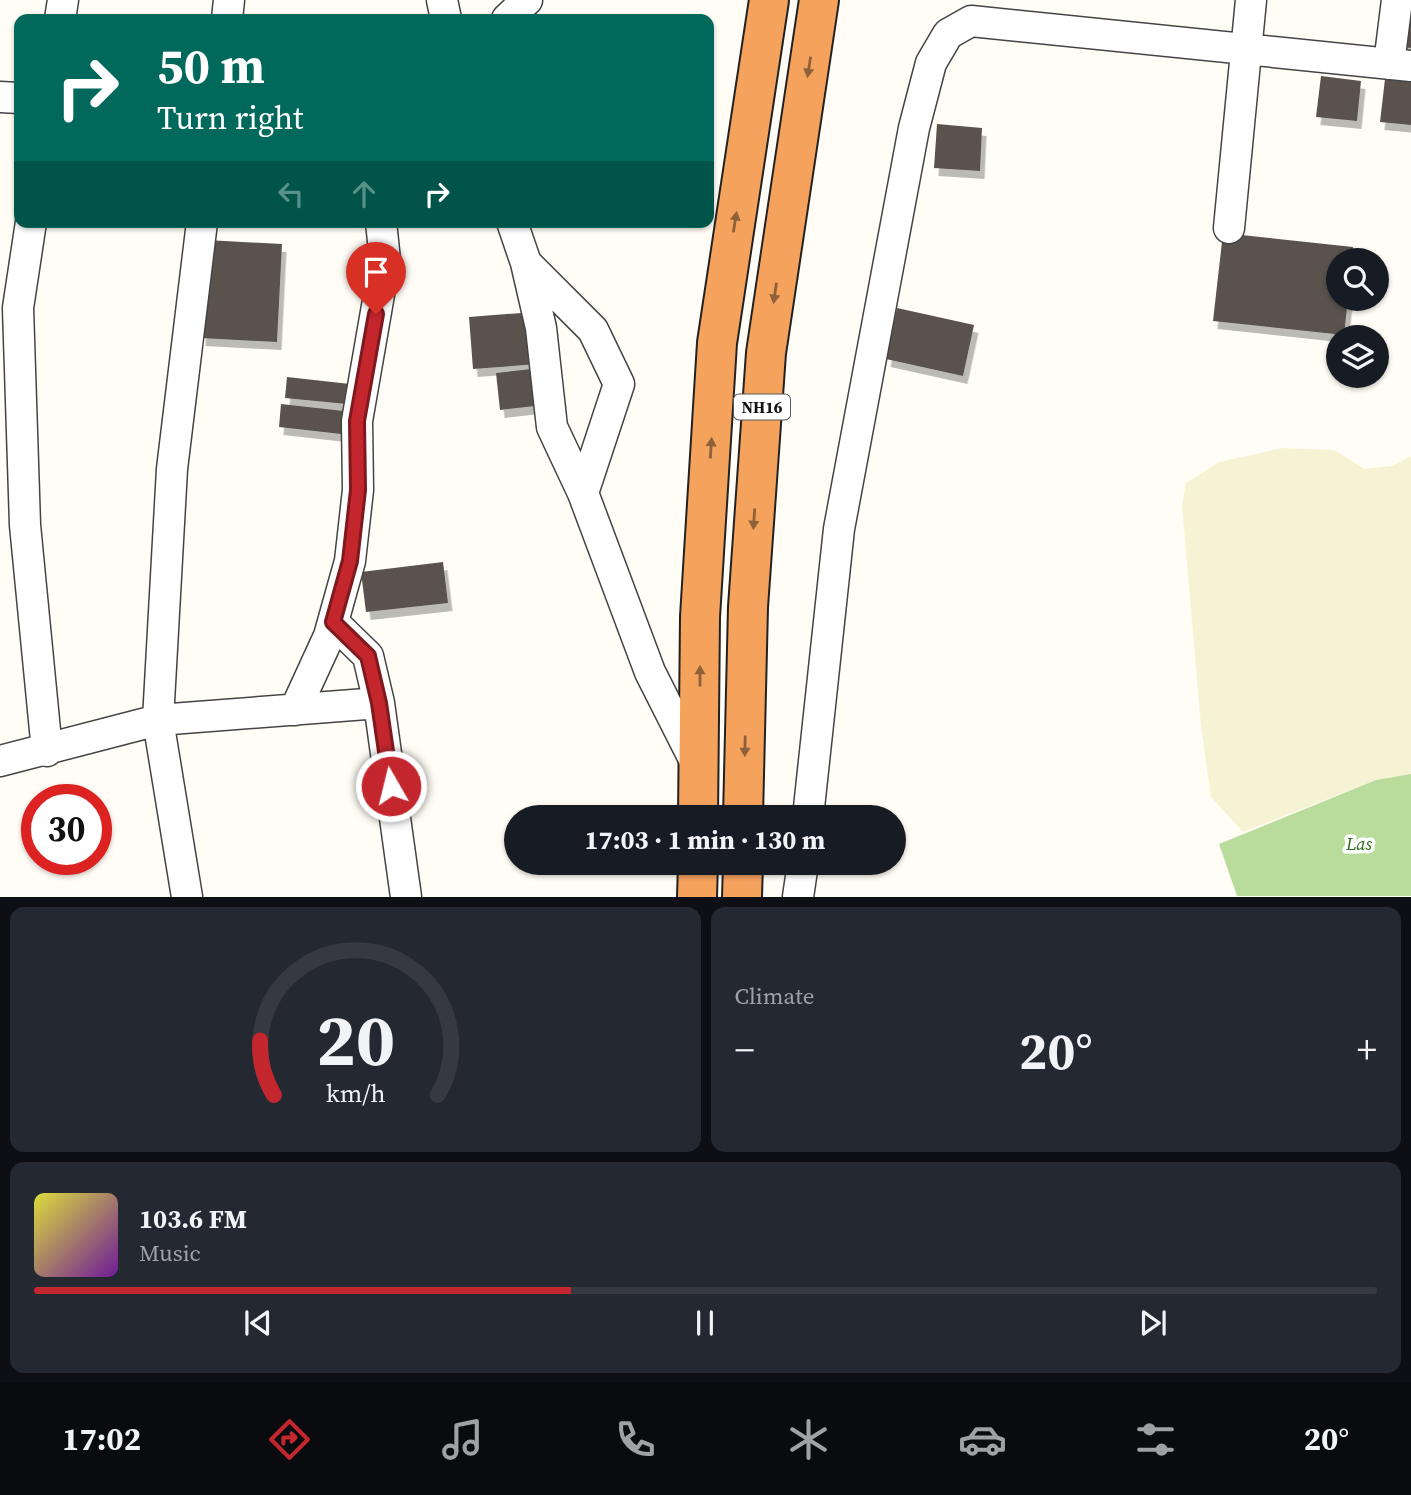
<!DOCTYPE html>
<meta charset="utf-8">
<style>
body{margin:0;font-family:"Source Serif 4",serif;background:#242831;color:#f1f3f6;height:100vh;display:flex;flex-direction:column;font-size:26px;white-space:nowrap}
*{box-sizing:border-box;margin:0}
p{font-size:23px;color:#9ea1a6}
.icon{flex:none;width:38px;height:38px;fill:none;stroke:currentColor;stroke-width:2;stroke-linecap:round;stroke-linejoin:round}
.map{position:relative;height:897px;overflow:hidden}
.drawer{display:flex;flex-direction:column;gap:10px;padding:10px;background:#0d0f14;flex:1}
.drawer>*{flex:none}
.banner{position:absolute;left:14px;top:14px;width:700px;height:214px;border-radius:14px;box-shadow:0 2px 5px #0004;background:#00695c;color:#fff;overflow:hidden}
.buttons{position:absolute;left:1326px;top:248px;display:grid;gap:14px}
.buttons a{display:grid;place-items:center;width:63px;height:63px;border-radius:50%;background:#171b24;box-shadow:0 2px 5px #0004;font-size:35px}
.speed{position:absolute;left:21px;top:784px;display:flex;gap:14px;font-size:35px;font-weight:700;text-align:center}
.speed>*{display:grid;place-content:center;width:91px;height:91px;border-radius:50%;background:#171b24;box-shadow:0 2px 5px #0004;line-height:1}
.speed .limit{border:10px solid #d22;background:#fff;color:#111}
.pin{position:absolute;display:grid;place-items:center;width:60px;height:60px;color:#fff;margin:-72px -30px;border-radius:50% 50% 50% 0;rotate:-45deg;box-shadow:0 0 7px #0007}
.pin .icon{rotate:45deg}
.me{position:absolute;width:77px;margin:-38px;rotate:352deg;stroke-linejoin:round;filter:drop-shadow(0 0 5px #0008)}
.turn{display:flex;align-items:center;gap:24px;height:147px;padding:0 28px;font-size:32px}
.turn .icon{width:91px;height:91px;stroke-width:2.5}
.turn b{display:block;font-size:49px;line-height:60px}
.lanes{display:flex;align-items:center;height:66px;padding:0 28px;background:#0003;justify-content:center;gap:35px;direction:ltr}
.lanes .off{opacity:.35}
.big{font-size:52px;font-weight:700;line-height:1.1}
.drawer .tile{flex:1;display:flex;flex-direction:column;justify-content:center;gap:10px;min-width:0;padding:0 24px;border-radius:14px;background:#242831}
.drawer .dial{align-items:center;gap:0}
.dial svg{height:182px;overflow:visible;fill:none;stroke:#363941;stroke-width:7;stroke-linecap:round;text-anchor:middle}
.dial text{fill:#f1f3f6;stroke:none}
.song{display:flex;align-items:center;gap:21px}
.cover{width:84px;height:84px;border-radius:10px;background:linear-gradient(135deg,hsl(60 70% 55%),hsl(280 70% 35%))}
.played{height:7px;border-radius:4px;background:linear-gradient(90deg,#c4262e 40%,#363941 40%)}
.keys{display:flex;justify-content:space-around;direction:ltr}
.heat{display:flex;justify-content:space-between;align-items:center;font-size:38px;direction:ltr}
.drawer .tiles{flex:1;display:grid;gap:10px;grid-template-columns:1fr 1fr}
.tile:last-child{grid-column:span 2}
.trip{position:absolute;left:504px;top:805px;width:402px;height:70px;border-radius:35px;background:#171b24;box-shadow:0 2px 5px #0004;font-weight:700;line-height:70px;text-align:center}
.dock{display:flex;height:112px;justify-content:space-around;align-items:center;background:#090b0e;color:#9ea1a6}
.dock .icon{width:49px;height:49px}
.dock .selected{color:#c4262e}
.dock b{font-size:32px;color:#f1f3f6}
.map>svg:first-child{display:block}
</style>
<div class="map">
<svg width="1411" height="897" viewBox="0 0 1411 897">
<defs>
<filter id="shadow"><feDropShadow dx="4.5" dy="8" stdDeviation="0" flood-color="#0004"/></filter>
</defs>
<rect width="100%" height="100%" fill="#fffdf5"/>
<path fill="#f6f3d4" d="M1283,448L1334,450L1365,469L1392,466L1411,456V774L1376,780L1243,832L1211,797L1201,726L1182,505L1186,483L1219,462Z"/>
<path fill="#b9dc9c" d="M1411,774V896H1237L1219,844L1376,780Z"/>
<path fill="#5a524d" filter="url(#shadow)" d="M1411,0V48L1394,46Z
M1321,76L1361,81L1357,121L1316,117Z
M1385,79L1411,82V125L1380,122Z
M937,124L982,128L980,171L934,168Z
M1223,233L1353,247L1352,261H1339V299H1348L1344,335L1213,321Z
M206,240L282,244L277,342L201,338Z
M897,308L974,325L963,376L886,359Z
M534,312L538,364L473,369L469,317Z
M531,369L535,406L500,410L496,373Z
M287,377L359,385L357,405L285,398Z
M281,404L353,412L350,435L279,427Z
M443,562L448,603L366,612L361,572Z"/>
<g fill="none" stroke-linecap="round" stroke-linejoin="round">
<defs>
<path id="street" d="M442,0L446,19
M60,19L63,0
M227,19L229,0
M507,19L527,0
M1389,64L1397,0
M0,97L19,98
M31,222L18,308L25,525L47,751
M512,222L526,263L541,328L552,427L583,493L650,672L697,765
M1229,228L1251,0
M526,263L593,330L619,384L583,493
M333,622L368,656L379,703
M295,710L329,636L350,561L358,490L357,421L385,260L381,222
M0,761L158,720L379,703L406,897
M808,817L839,529L914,128L931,63L948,34L971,21L1411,66
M187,897L158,720L172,469L202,222
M798,897L803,863"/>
<path id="highway" d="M698,817L700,617L717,343L769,0
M743,817L748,607L766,353L819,0
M697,897L698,863
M742,897L743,863"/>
</defs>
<use href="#street" stroke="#444" stroke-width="33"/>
<use href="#highway" stroke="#222" stroke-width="42"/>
<use href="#street" stroke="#fff" stroke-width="30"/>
<use href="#highway" stroke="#f5a25d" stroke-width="38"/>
</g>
<defs><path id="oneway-solid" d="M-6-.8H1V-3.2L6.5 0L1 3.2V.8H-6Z" transform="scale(1.75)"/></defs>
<g fill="#8e613b">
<use href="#oneway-solid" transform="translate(809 67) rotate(99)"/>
<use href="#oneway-solid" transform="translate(735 222) rotate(-81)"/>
<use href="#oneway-solid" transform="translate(775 293) rotate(98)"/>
<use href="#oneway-solid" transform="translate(711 448) rotate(-86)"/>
<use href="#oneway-solid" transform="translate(754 519) rotate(94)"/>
<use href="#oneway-solid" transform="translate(700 676) rotate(-90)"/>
<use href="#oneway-solid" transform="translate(745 746) rotate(91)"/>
</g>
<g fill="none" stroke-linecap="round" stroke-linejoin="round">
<defs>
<path id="route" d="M376,314L357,421L358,490L350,561L333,622L368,656L379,703L391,786"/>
</defs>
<use href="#route" stroke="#7f191e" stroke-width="18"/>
<use href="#route" stroke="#c4262e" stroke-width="12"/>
</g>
<g text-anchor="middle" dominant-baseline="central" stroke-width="7" stroke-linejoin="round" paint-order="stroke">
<rect fill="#fff" stroke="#585858" stroke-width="2" x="734" y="394.5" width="56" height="25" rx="5"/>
<g font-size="16" font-weight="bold" fill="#111">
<text x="762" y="407">NH16</text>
</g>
<g font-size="18" font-style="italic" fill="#2f6b1f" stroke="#fff">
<text x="1359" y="843">Las</text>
</g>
</g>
</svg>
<div class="buttons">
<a><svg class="icon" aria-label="search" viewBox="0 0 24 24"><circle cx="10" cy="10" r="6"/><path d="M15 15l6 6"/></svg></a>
<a><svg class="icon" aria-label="layers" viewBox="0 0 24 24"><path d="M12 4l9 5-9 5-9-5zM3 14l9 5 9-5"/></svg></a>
</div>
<div class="speed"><div class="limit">30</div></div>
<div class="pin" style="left:376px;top:314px;background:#d93025"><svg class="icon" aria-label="arrive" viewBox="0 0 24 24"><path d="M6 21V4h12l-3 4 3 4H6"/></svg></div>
<svg class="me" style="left:391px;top:786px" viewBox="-20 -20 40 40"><circle r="17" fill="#c4262e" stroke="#fff" stroke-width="3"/><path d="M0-11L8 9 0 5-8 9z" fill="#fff"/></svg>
<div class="trip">17:03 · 1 min · 130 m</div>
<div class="banner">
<div class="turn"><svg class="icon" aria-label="right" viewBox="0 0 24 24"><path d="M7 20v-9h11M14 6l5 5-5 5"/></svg><div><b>50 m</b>Turn right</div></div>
<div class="lanes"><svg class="icon off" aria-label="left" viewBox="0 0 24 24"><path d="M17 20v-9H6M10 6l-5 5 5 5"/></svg><svg class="icon off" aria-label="ahead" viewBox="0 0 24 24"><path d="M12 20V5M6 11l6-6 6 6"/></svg><svg class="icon" aria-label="right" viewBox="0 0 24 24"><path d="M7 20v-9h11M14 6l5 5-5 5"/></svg></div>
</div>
</div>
<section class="drawer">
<div class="tiles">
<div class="tile dial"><svg viewBox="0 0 100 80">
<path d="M14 69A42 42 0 1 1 86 69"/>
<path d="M14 69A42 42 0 0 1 8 45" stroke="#c4262e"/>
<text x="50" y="56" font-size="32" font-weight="700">20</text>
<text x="50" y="72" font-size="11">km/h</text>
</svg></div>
<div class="tile"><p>Climate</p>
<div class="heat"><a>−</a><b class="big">20°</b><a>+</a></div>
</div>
<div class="tile">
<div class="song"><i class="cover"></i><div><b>103.6 FM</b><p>Music</p></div></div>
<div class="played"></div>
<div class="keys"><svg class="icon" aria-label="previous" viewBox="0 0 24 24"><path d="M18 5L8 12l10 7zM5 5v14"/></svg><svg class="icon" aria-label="pause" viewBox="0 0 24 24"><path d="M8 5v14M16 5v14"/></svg><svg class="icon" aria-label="next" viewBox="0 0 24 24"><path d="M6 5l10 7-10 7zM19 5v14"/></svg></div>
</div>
</div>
</section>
<nav class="dock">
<b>17:02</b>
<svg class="icon selected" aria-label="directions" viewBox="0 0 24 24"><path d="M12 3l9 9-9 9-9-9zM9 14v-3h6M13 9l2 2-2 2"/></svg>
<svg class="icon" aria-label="music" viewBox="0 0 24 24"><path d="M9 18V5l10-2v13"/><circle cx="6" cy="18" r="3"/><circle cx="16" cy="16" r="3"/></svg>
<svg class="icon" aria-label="phone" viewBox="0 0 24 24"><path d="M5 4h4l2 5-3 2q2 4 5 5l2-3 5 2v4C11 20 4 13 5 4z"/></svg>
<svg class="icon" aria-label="climate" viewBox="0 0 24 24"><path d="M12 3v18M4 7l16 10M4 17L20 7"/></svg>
<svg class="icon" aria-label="car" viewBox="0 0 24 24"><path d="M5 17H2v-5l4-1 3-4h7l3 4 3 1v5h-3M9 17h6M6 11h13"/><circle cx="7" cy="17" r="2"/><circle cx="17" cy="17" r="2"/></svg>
<svg class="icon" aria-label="filters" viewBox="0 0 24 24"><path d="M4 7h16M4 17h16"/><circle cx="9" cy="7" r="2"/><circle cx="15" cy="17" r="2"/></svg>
<b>20°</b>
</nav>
